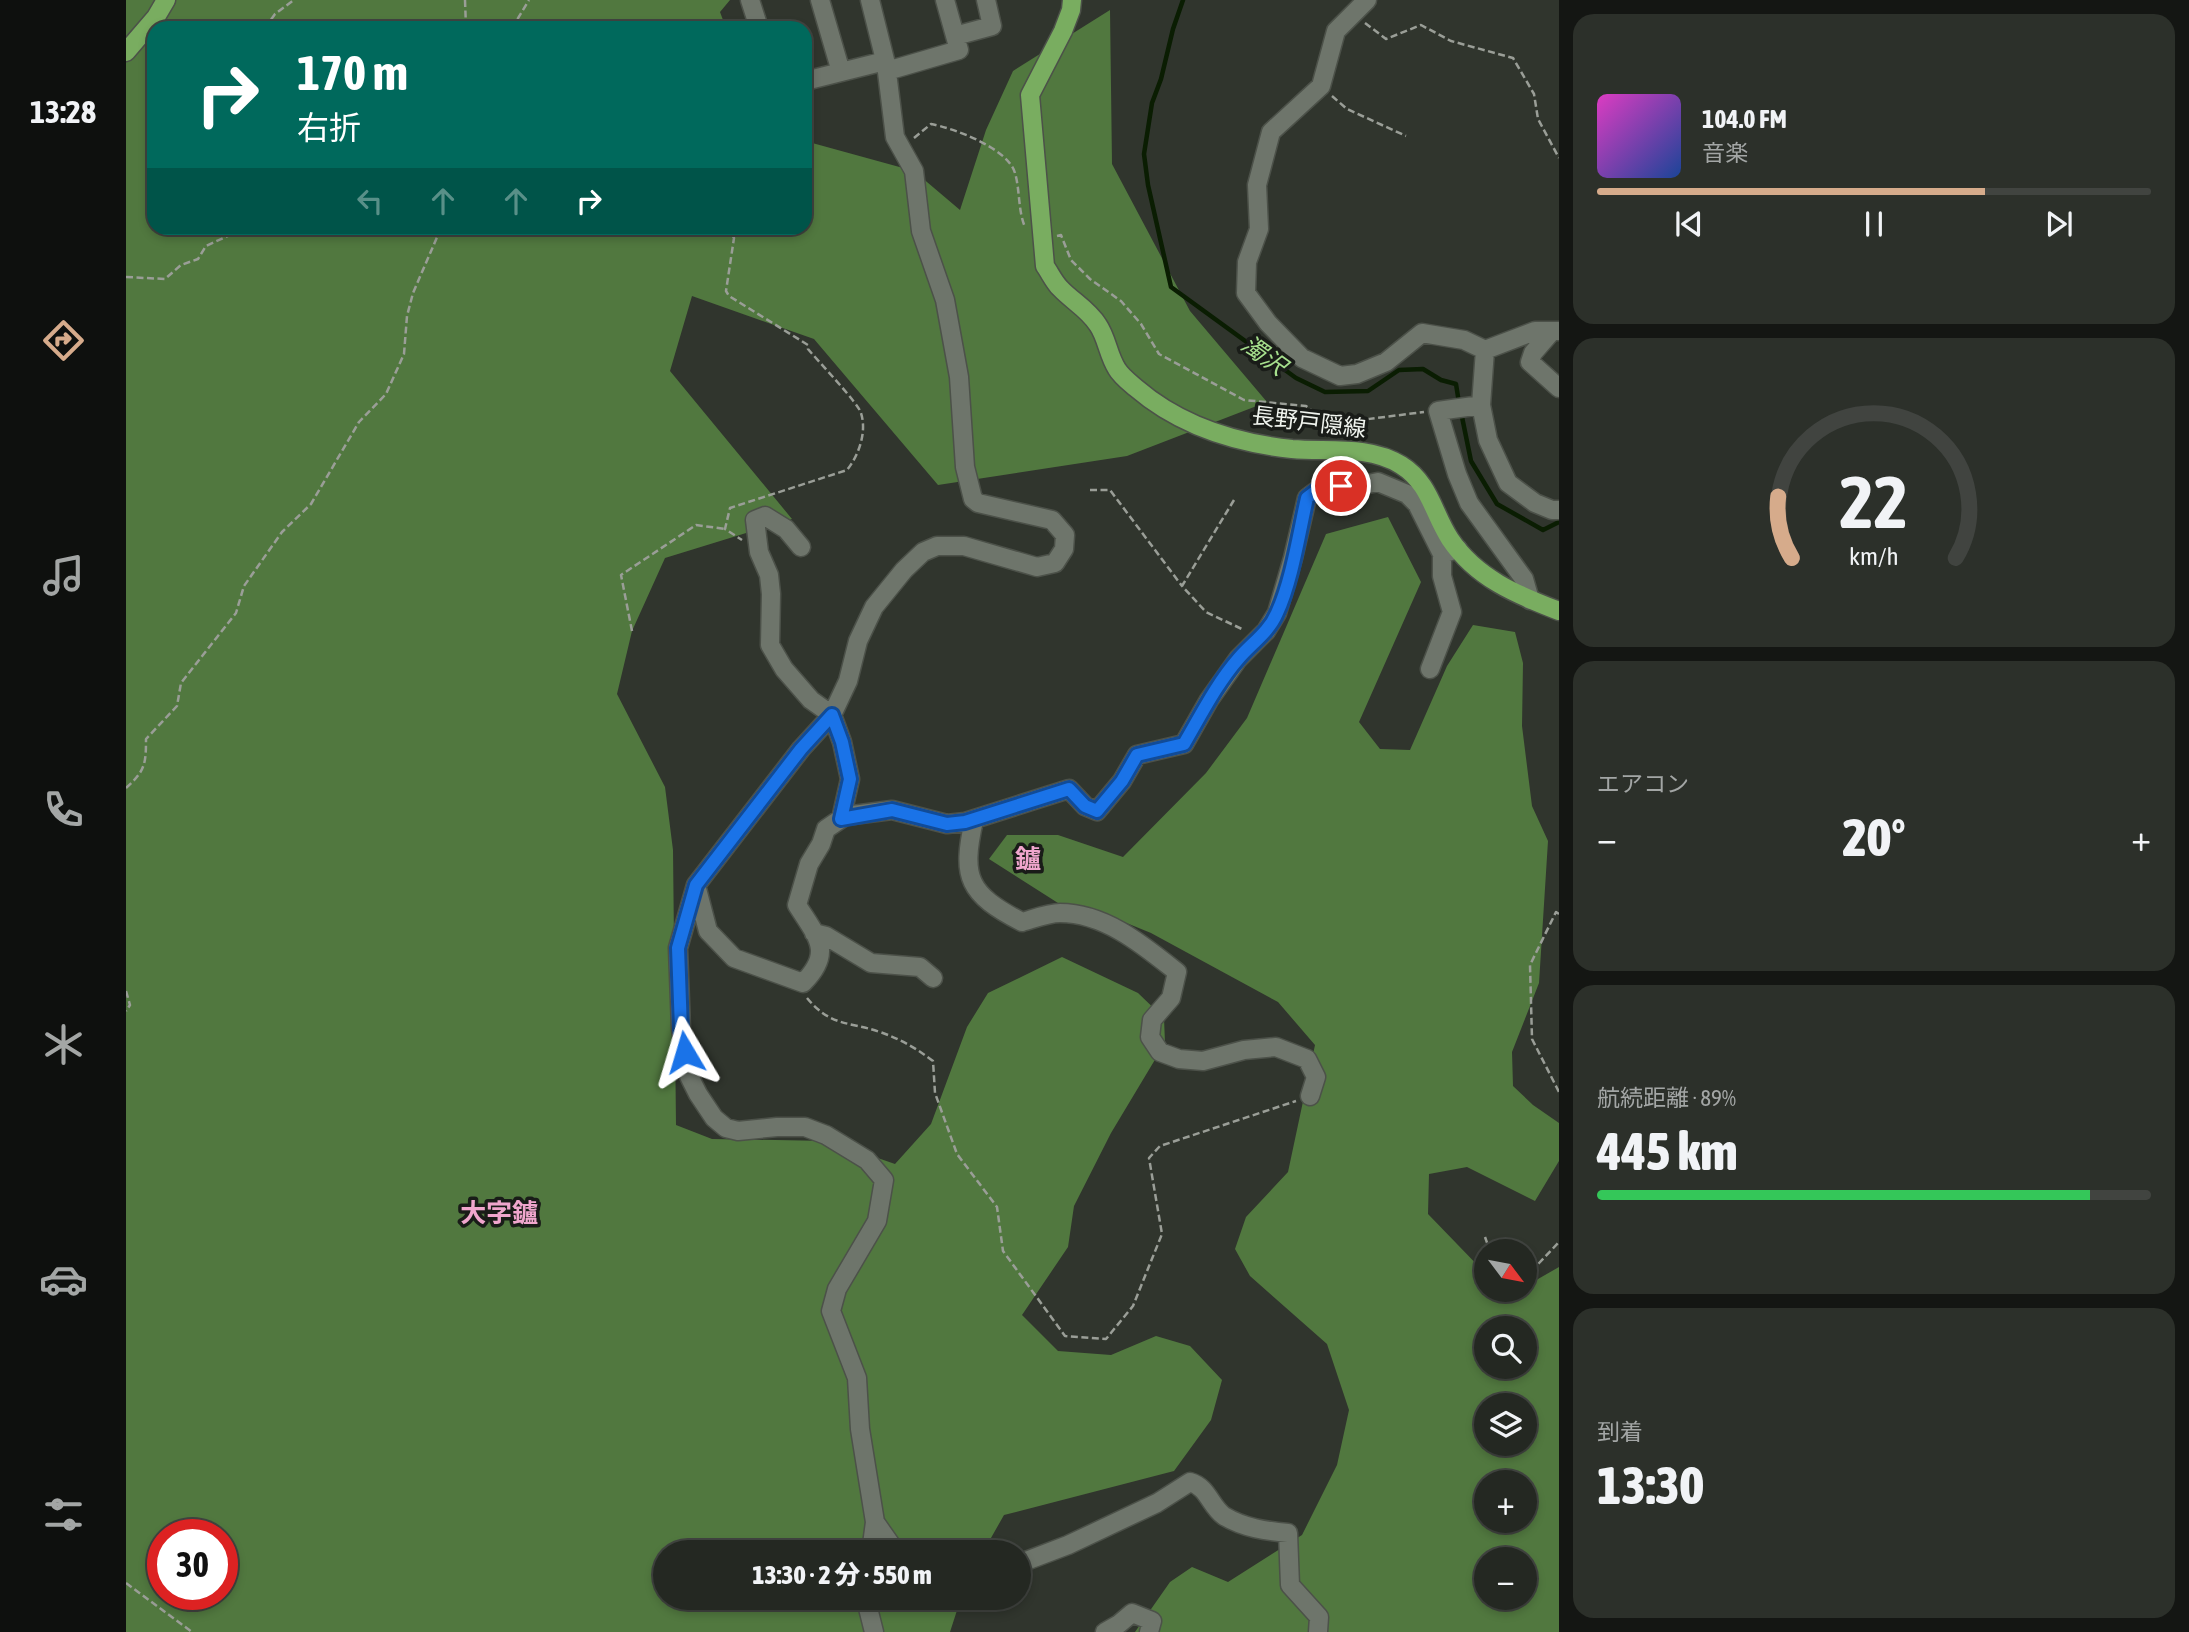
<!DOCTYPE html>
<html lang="ja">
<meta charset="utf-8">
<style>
body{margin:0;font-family:"Asap Condensed","Noto Sans JP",sans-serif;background:#2c302a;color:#f1f3f6;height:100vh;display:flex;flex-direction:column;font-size:26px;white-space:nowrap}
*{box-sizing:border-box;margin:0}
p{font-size:23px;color:#a3a6a5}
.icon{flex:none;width:38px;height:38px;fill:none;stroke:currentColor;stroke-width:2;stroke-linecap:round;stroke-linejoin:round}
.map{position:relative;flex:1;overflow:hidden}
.panel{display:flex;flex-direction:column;gap:14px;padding:14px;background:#141613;width:630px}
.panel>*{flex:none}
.banner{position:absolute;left:21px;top:21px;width:665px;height:214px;border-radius:21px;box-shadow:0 4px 10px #0003,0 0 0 2px #414440;background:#00695c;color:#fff;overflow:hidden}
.needle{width:46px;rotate:122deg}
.buttons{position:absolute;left:1348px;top:1239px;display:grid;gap:14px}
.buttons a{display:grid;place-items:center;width:63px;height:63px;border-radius:50%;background:#242822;box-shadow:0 4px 10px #0003,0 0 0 2px #414440;font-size:35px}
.speed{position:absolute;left:21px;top:1519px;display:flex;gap:14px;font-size:35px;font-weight:700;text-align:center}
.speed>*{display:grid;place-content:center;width:91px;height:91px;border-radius:50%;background:#242822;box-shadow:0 4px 10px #0003,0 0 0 2px #414440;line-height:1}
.speed .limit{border:10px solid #d22;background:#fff;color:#111}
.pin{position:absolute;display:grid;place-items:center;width:60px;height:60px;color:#fff;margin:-30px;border:4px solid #fff;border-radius:50%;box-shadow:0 2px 7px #0007}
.me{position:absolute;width:77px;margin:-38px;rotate:353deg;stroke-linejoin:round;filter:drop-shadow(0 0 5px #0008)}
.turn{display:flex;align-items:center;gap:24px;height:147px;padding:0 35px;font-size:32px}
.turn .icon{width:91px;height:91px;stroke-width:2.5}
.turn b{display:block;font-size:49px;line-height:60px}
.lanes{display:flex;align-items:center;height:66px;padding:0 35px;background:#0003;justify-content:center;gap:35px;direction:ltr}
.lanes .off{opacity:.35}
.big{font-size:52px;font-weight:800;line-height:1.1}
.panel .tile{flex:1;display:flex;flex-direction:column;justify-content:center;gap:10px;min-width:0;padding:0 24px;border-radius:21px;background:#2c302a}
.panel .dial{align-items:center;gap:0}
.dial svg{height:182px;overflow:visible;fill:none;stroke:#414440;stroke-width:7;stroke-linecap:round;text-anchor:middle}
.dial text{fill:#f1f3f6;stroke:none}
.song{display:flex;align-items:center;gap:21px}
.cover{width:84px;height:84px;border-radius:10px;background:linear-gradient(135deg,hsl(310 70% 55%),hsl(220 70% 35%))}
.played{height:7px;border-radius:4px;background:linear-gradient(90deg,#d6ab8b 70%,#414440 70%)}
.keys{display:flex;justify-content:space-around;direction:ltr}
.heat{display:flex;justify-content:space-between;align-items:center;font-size:38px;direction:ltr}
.charge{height:10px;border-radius:5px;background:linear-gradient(90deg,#34c759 89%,#414440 0)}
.trip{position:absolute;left:527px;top:1540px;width:378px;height:70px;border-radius:35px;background:#242822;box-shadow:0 4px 10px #0003,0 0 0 2px #414440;font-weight:800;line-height:70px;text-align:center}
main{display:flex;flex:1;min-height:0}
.menu{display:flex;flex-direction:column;width:126px;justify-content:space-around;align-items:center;background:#0e100e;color:#a3a6a5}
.menu .icon{width:49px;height:49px}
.menu .current{color:#d6ab8b}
.menu b{font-size:32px;color:#f1f3f6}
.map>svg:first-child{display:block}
</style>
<main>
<nav class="menu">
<b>13:28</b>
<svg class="icon current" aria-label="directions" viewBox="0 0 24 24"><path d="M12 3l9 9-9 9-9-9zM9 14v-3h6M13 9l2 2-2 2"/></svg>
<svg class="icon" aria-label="music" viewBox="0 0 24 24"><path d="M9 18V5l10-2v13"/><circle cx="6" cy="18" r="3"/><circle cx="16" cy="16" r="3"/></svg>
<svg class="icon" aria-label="phone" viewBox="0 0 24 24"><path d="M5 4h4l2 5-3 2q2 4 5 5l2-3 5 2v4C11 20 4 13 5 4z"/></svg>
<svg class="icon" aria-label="climate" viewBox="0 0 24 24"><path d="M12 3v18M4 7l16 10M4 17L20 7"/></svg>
<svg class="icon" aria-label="car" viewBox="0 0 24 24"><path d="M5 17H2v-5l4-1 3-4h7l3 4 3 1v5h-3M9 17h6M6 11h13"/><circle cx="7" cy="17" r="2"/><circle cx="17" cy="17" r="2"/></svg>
<svg class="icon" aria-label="filters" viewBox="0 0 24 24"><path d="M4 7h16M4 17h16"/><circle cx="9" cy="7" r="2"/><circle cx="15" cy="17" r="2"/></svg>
</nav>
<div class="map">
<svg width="1433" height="1632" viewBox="0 0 1433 1632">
<rect width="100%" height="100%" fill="#30352d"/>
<path fill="#51783f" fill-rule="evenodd" d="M0,0H604L594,12L600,28H28V228H679V141L788,171L834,210L860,130L887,71L984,10L986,164L1064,311L1141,402L1001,456L812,485L688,339L566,296L544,371L666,519L539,558L506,631L491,694L539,787L547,850L550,1125L586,1139L703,1141L769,1164L805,1124L841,1027L862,993L936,957L1012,993L1038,1018L1039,1043L985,1133L948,1206L942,1247L896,1315L932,1351L985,1355L1030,1336L1064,1346L1096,1380L1085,1420L1048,1471L878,1515L857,1552H539V1598H835L824,1632H0ZM37,1535H96V1594H37Z
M1262,517L1295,582L1233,722L1254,749L1284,750L1321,666L1347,625L1389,632L1397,663L1396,726L1406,806L1422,841L1413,983L1386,1052L1387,1086L1407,1105L1433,1123V1161L1409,1201L1341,1167L1303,1174L1302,1214L1360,1274V1290H1398V1283H1405L1433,1267V1632H1009L1044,1582L1066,1567L1102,1582L1176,1535L1211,1465L1223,1410L1201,1344L1124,1276L1109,1249L1120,1217L1162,1172L1189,1045L1152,1002L1025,933L971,911L932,903L863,859L881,835H932L997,857L1080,773L1121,718L1200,534ZM1360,1328H1398V1367H1360ZM1360,1405H1398V1444H1360ZM1360,1482H1398V1521H1360ZM1360,1559H1398V1598H1360Z"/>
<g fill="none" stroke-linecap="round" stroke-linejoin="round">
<path stroke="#0a1d02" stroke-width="4.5" d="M1057,0L1047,29L1035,79L1026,103L1018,154L1022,185L1045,287L1170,378L1199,392L1242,391L1273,370L1297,369L1315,380L1330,384L1333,403
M1335,412L1345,461L1371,504L1417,530L1433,522"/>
<defs>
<path id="minor" d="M624,0L633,28
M694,0L715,72
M744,0L760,64L769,137L788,171L795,231L819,300L833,377L839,467L847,499L852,503L926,520L939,535L938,549L929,563L911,567L838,546H811L797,552L778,570L748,607L732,641L722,681L706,715L675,749L570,885L552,948L555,1029L563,1076L572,1094L588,1118L600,1128L612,1131L651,1127H679L700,1135L741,1160L758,1180L751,1221L711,1289L705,1311L731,1378L734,1429L749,1522L745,1552
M1241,0L1210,31L1195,86L1145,132L1131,185L1133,229L1121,262L1120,293L1142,323L1176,358L1214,376L1231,374L1260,362L1296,333L1338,340L1359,350L1409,331H1433
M829,36L866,26L860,0
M761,71L833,50L819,0
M679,81L759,61
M1426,331L1407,353L1404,362L1433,388
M1359,350L1355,405L1312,411L1331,474L1343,503L1398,579L1404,600
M1355,405L1362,440L1382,483L1409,503L1426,510H1433
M675,547L660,529L639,516L629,520L633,552L643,575L645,594L644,645L658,669L685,700L706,715L716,742L724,779L715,819
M1304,669L1326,612L1316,576V554
M848,820C835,878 842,894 896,922C907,919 922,913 934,913C979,913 1017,945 1051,972L1045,998L1026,1020L1024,1037L1034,1052L1053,1059L1077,1061L1118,1050L1150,1047L1181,1059L1190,1077L1184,1096
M570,885L582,931L608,958L677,983C708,952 691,937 671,905L683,864L695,844L700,829L719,816L766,810L821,824L839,822L943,789L959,806L971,811L996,781L1011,755L1058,744L1083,700L1112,659L1140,631L1151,613L1167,558L1181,498L1198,485L1232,486L1252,482L1281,494L1291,504L1316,554L1332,549
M688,933L700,936L745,963L794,967L807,978
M749,1522L770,1552
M892,1564L942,1545L1031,1503L1064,1482C1082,1487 1084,1506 1098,1516C1118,1528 1140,1531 1162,1533L1164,1585L1193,1617L1192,1632
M743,1598L742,1608L748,1632
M979,1632L993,1624L1006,1613L1026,1621L1023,1632"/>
<path id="major" d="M946,0L945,10L937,31L904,95L919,266C924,273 928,282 934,288C946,301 962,309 972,325C981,338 982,355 991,369C995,376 1003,382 1010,388C1053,425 1110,443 1166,449C1202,452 1243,445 1275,465C1304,483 1307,513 1324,539C1350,578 1391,595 1433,611
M0,52L30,17L40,0"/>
</defs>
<use href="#minor" stroke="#4c5149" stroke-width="21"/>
<use href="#major" stroke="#4c5149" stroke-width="21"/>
<path stroke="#9a9e97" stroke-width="2.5" stroke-dasharray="7 3.5" stroke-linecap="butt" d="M339,0L340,28
M1239,23L1260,39L1295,25L1325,41L1387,58L1408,94L1412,119L1433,158
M139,28L149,14L168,0
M386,28L403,0
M1206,96L1221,109L1280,136
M788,138L805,124C827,128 882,148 889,173C894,190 892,211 899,227
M601,228L608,238L600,291L603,296L682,345V349C691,360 733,404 735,413C741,432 733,455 721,470L604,508L599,529L616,540
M931,236L935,235L945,260L964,279L995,301L1015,324L1033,354L1118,400L1180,406L1203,424L1298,412
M0,277L39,279L55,265L72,259L80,246L119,228
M964,490H984L1056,586
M1108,500L1056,586L1080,612L1118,630
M506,631L495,575L570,525L599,529
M0,788C19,771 20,764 20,739L51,706L55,683L110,613L118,586L156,532L185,504L233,422L260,394L278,354L281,316L287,293L315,228
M1433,914L1430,912L1404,965L1406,1039L1433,1092
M0,991L4,1005L0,1011
M681,998C705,1027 722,1021 754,1032C774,1039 790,1048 807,1061L809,1093L831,1154L871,1207L877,1251L939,1336L980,1339L1007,1306L1036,1234L1023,1158L1034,1146L1170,1101
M1359,1237L1364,1251
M1398,1279L1433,1242
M1380,1290L1383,1295L1389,1290
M0,1583L66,1632"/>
<use href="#minor" stroke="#6e756b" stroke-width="18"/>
<use href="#major" stroke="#79ad60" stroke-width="18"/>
</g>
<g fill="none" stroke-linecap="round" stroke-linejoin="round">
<defs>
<path id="route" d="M559,1052L555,1029L552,948L570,885L675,749L706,715L716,742L724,779L715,819L766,810L821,824L839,822L943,789L959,806L971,811L996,781L1011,755L1058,744C1075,715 1091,683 1113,658C1126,643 1143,632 1151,613C1166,581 1173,533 1181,498L1198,485L1215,486"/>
</defs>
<use href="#route" stroke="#114b97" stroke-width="18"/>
<use href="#route" stroke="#1a73e8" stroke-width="12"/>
</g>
<g text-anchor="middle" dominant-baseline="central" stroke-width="7" stroke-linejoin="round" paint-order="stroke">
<g font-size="23" fill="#f0f4ee" stroke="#191c18">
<text transform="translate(1183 422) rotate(7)">長野戸隠線</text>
</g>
<g font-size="24" font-style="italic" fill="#a6df8d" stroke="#191c18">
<text transform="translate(1138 355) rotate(36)">濁沢</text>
</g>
<g font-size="26" font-weight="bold" fill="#f0a6cd" stroke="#191c18">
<text x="902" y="859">鑪</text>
<text x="373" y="1213">大字鑪</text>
</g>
</g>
</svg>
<div class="buttons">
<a><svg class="needle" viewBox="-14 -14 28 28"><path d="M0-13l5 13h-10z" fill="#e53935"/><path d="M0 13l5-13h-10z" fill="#a3a6a5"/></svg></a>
<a><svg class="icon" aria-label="search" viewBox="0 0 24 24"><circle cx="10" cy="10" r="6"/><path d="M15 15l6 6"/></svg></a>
<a><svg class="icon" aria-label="layers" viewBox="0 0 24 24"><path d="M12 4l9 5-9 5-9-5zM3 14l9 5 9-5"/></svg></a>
<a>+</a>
<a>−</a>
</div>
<div class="speed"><div class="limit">30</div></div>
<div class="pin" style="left:1215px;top:486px;background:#d93025"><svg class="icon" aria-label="arrive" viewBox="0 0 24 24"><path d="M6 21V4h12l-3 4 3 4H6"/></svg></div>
<svg class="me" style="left:559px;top:1052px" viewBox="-20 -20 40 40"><path d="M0-17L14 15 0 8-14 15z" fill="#1a73e8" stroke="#fff" stroke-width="4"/></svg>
<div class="trip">13:30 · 2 分 · 550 m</div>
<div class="banner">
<div class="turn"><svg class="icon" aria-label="right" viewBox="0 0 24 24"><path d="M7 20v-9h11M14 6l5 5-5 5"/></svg><div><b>170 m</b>右折</div></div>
<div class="lanes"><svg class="icon off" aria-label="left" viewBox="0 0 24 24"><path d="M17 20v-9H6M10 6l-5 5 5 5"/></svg><svg class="icon off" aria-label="ahead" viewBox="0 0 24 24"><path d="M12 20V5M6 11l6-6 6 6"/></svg><svg class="icon off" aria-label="ahead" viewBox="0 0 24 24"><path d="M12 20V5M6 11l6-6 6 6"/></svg><svg class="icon" aria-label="right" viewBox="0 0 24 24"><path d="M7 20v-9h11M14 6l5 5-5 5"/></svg></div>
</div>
</div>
<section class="panel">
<div class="tile">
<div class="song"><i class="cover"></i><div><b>104.0 FM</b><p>音楽</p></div></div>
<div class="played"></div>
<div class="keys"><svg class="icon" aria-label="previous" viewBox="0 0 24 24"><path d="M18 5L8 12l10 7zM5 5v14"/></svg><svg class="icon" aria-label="pause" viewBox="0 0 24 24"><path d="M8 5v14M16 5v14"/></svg><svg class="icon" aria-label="next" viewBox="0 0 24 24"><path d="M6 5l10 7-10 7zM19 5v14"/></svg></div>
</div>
<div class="tile dial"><svg viewBox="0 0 100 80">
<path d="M14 69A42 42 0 1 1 86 69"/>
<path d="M14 69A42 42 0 0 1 8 42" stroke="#d6ab8b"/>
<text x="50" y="56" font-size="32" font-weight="700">22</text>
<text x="50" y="72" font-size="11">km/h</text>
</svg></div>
<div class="tile"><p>エアコン</p>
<div class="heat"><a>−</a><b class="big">20°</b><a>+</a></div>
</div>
<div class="tile"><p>航続距離 · 89%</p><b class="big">445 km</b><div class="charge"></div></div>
<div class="tile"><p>到着</p><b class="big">13:30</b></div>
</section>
</main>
